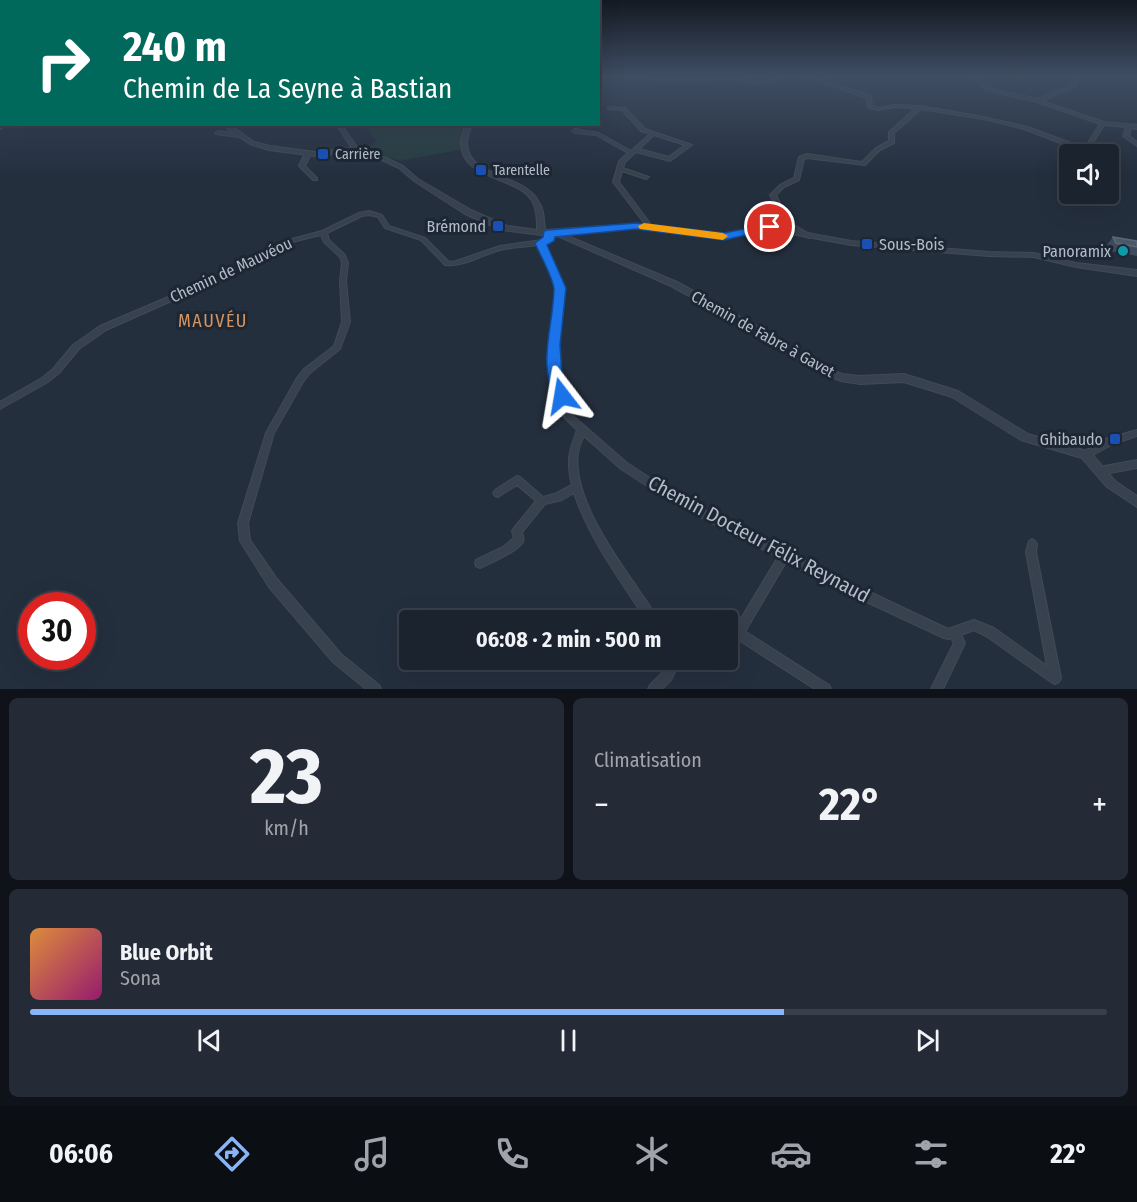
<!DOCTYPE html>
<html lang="fr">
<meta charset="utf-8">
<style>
body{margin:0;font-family:"Fira Sans Condensed",sans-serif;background:#242b36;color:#f1f3f6;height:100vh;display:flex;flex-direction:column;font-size:22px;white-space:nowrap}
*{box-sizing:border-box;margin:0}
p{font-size:20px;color:#a0a4aa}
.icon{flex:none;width:33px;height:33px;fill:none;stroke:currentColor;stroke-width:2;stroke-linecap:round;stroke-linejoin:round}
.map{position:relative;height:689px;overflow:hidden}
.details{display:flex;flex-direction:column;gap:9px;padding:9px;background:#0f1319;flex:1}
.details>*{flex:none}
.hud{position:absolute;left:0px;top:0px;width:600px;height:126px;box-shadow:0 6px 24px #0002,0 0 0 2px #39404a;background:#00695c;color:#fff;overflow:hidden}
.tools{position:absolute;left:1059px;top:144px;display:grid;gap:12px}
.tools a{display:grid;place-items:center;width:60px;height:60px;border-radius:6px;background:#1b232e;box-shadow:0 6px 24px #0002,0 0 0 2px #39404a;font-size:30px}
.speed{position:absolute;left:18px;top:592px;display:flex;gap:12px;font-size:30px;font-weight:700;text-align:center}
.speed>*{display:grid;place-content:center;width:78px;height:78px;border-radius:50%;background:#1b232e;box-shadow:0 6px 24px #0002,0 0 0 2px #39404a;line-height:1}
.speed .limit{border:9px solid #d22;background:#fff;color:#111}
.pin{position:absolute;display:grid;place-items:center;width:51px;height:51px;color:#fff;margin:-26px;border:3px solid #fff;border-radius:50%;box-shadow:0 2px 6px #0007}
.me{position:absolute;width:66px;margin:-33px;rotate:346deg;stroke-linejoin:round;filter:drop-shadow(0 0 4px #0008)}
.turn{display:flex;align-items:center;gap:21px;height:126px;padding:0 24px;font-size:27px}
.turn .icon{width:78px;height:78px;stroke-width:2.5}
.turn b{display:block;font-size:42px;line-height:51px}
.big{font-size:45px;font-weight:700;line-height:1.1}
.details .widget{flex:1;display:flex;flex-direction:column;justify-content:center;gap:9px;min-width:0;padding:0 21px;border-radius:9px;background:#242b36}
.details .dial{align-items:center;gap:0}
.dial b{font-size:78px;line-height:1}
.song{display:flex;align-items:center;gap:18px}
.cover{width:72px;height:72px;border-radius:9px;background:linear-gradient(135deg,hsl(30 70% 55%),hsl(320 70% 35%))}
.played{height:6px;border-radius:3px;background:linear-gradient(90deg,#8ab4f8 70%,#39404a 70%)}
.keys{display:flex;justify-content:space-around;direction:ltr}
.heat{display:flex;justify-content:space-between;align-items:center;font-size:33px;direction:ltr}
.details .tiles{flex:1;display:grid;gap:9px;grid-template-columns:1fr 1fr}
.widget:last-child{grid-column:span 2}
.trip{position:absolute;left:399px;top:610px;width:339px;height:60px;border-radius:6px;background:#1b232e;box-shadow:0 6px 24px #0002,0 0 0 2px #39404a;font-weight:700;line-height:60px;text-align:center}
.dock{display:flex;height:96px;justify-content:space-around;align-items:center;background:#0b0e12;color:#a0a4aa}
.dock .icon{width:42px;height:42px}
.dock .selected{color:#8ab4f8}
.dock b{font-size:27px;color:#f1f3f6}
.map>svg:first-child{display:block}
</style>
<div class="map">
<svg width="1137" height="689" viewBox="0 0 1137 689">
<rect width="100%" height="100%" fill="#242f3e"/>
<path fill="#263c3f" d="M362,124L467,125L464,149L400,161L364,151L377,141Z"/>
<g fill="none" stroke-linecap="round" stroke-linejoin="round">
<defs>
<path id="minor" d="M616,76H637L670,80L730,78L754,82L767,81L777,76H784L770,83L754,84L730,80L670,82Z
M805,76H813L871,96L872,106L879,108L894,105L920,106L984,117L1028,127L1076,145L1087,144L1100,124L1037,102L998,93L981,87L976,80L980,79L985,85L1001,91L1038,99L1072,84L1073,76H1077L1076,86L1042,101L1104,122L1137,125V129L1131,128L1129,136L1137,142V146L1123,136L1126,127L1104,125L1091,146L1076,149L1024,129L984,119L921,109L894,133V143L880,150L865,165L807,158L804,159L799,180L784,187L776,195L787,219L794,225L811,235V237L809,238C783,228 781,219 770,195L780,185L794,178L799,157L807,154L862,162L876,148L889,141V132L916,108L894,107L879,110L868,108L867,98Z
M608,107L625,108L645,129L692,145L670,161L636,152L625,162L623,168L649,177L646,179L622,171L619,182L652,226V228H648L613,182L619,161L628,153L596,135L575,133L572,131L575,129L599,133L631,151L650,134L641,131L622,110L608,109ZM654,135L685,145L669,157L639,149Z
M2,123V124H6L0,129V125Z
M336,124H341L357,147L354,151L349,150L351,147Z
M218,131L239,133L242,135L239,137L216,134L215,133Z
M308,151L311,153L305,166L317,178V180H313L299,166L305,153Z
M369,211L382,215L389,226L425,238L449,262L456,261L500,246L542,240L546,238L543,232L544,231H548L553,239L544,244L563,288L557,345L559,374L572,415L627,463L681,498L836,576L948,629L974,620L994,628L1047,666L1026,552L1029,541L1032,539L1035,541L1037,544L1036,552L1061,678L1059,682L1055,684L1051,682L986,636L974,630L961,635L965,643L943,689H931L954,643L951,638L948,639L944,638L828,584L786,562L746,630V632L829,685L831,689H815L737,639C735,634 735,630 737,625L778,557L675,504L621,469L584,436C581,441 579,447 578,453C572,495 613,553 636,586C643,597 653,609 658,621H647C620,580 590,540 574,493L562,500L545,504L522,532C523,535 524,539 523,542C519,550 489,564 480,568L476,566L475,563L476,560L503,547L514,538L512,531L514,528L536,501L517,485L498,497L495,496L493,493L495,490L517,476L520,477L543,497L557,493L572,485C566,462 569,451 577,430L564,417L551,374L549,345L557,288L538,245C525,247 512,247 500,250C482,255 464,267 445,265L421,240L385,228L378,217L369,215L362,216L327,233L329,240L345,255L348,263L346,281L350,322L340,349L310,373L303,382L274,433L248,523L250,540L277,579L341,654L379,685L381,689H366L333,662L269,587L240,541L238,523L266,433L297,378L304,369L334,346L342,322L340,281L342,263L340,257L324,242L321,235L292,242L250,266L106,330L79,349L59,373L48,382L0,409V402L42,378L53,369L73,345L100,326L246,264L288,240L322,231L359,213Z
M1137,430V436L1111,445L1086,459L1083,458L1082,455L1083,452L1105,439Z
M1137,460V468L1099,475L1096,474L1095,471L1096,468L1099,467Z
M669,660H681L671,680L662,689H648L650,685L663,672Z"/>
<path id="tertiary" d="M221,124H229L254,142L270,146L315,152L352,148L386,158L403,166L418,179L471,210L507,226L537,230C537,220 537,207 530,198C512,176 461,179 461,143C461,137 464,130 466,124H472C470,130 467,137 467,143C468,178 522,174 537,199C544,208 544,219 545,230L636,224L724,234L764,225L851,241L989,252L1034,253L1076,263L1137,270V276L1076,267L1034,257L989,256L851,245L764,229L724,238L636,228L563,234L677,282L766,331L821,366L842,374L860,376L904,374L958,391L1028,434L1090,452L1115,481L1137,496V507L1107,487L1082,458L1021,440L952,397L904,382L860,384L841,381L815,370L760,335L671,286L553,234L541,235L502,230L465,214L414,181L399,168L382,160L352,152L315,156L269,150L250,144Z"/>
</defs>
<use href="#minor" stroke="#414a57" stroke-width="2"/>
<use href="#tertiary" stroke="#414a57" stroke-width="2"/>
<use href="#minor" fill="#38414e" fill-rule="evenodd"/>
<use href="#tertiary" fill="#38414e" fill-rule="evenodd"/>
</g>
<path fill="#3f4b5c" d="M1113,237L1137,241V256L1110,251L1107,245Z"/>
<path fill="#4b5868" stroke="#5c6777" stroke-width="1.5" d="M1113,237L1137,241V247L1116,243Z"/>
<linearGradient id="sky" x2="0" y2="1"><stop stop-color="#141a22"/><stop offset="0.44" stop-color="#3f4d63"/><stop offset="1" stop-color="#3f4d63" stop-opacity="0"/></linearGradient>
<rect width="1137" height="173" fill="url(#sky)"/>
<path fill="#1a73e8" stroke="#114b97" stroke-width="1.5" d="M636,223L724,233L770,224L775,227L773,229L724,240L636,229L555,237L554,241L547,245L566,288L560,345L562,374L569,396L567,400H556C537,363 553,328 554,290C554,279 540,255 535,243L543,237L544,231L548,230Z"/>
<path fill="#f59e0b" d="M644,223L723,233L728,236L723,240L640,229L638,226Z"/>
<g fill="#1a4fb4" stroke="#1d2633" stroke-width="2">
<rect x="317" y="148" width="12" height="12" rx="3"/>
<rect x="475" y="164" width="12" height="12" rx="3"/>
<rect x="492" y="220" width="12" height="12" rx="3"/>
<rect x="861" y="238" width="12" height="12" rx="3"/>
<rect x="1109" y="433" width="12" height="12" rx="3"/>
</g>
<circle fill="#0f9aa8" stroke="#1d2633" stroke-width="2" cx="1123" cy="251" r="6"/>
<g text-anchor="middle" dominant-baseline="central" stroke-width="6" stroke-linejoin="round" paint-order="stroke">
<g font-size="14" fill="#b4bcc9" stroke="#1d2633" text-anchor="start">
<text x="335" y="154">Carrière</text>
<text x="493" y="170">Tarentelle</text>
</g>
<g font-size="16" fill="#b4bcc9" stroke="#1d2633" text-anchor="end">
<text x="486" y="226">Brémond</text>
<text x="879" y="244" text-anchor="start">Sous-Bois</text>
<text x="1111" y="251">Panoramix</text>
<text x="1103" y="439">Ghibaudo</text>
</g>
<g font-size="16" fill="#b4bcc9" stroke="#1d2633">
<text transform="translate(231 270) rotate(-25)">Chemin de Mauvéou</text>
<text transform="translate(763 334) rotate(29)">Chemin de Fabre à Gavet</text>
</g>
<g font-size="18" letter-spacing="1.5" fill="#d59563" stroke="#1d2633">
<text x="213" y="321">MAUVÉU</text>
</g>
<g font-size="20" fill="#b4bcc9" stroke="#1d2633">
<text transform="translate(759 539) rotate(28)">Chemin Docteur Félix Reynaud</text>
</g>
</g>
</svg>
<div class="tools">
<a><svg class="icon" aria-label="sound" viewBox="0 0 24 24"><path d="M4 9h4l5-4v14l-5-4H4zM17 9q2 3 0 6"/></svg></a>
</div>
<div class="speed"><div class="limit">30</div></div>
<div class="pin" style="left:770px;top:227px;background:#d93025"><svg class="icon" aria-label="arrive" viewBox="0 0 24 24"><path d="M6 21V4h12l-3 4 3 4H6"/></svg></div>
<svg class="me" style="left:562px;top:396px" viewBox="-20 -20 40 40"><path d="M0-17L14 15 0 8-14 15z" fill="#1a73e8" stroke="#fff" stroke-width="4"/></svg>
<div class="trip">06:08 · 2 min · 500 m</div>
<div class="hud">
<div class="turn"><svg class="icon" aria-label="right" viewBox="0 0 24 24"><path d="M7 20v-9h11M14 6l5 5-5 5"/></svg><div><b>240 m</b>Chemin de La Seyne à Bastian</div></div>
</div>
</div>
<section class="details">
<div class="tiles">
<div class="widget dial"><b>23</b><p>km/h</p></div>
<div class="widget"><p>Climatisation</p>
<div class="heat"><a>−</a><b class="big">22°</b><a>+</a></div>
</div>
<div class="widget">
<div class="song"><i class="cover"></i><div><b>Blue Orbit</b><p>Sona</p></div></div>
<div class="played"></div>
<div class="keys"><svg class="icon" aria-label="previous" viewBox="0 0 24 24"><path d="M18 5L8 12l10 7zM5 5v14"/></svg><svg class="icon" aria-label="pause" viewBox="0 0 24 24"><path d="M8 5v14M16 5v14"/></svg><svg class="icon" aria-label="next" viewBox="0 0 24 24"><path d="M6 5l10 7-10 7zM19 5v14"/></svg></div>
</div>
</div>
</section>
<nav class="dock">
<b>06:06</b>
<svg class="icon selected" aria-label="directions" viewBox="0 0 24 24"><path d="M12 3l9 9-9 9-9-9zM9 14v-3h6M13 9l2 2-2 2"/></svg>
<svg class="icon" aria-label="music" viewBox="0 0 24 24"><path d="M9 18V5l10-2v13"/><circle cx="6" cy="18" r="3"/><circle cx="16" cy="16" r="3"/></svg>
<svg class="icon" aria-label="phone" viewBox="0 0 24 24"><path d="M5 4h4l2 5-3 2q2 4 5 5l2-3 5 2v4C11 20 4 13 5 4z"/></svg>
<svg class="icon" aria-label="climate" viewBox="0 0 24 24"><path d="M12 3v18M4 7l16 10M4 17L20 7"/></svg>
<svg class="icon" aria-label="car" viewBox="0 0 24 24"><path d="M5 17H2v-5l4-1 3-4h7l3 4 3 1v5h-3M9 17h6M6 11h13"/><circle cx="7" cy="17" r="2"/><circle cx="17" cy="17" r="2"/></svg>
<svg class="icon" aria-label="filters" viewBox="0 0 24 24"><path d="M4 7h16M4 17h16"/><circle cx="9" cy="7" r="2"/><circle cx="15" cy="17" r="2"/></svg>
<b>22°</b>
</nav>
